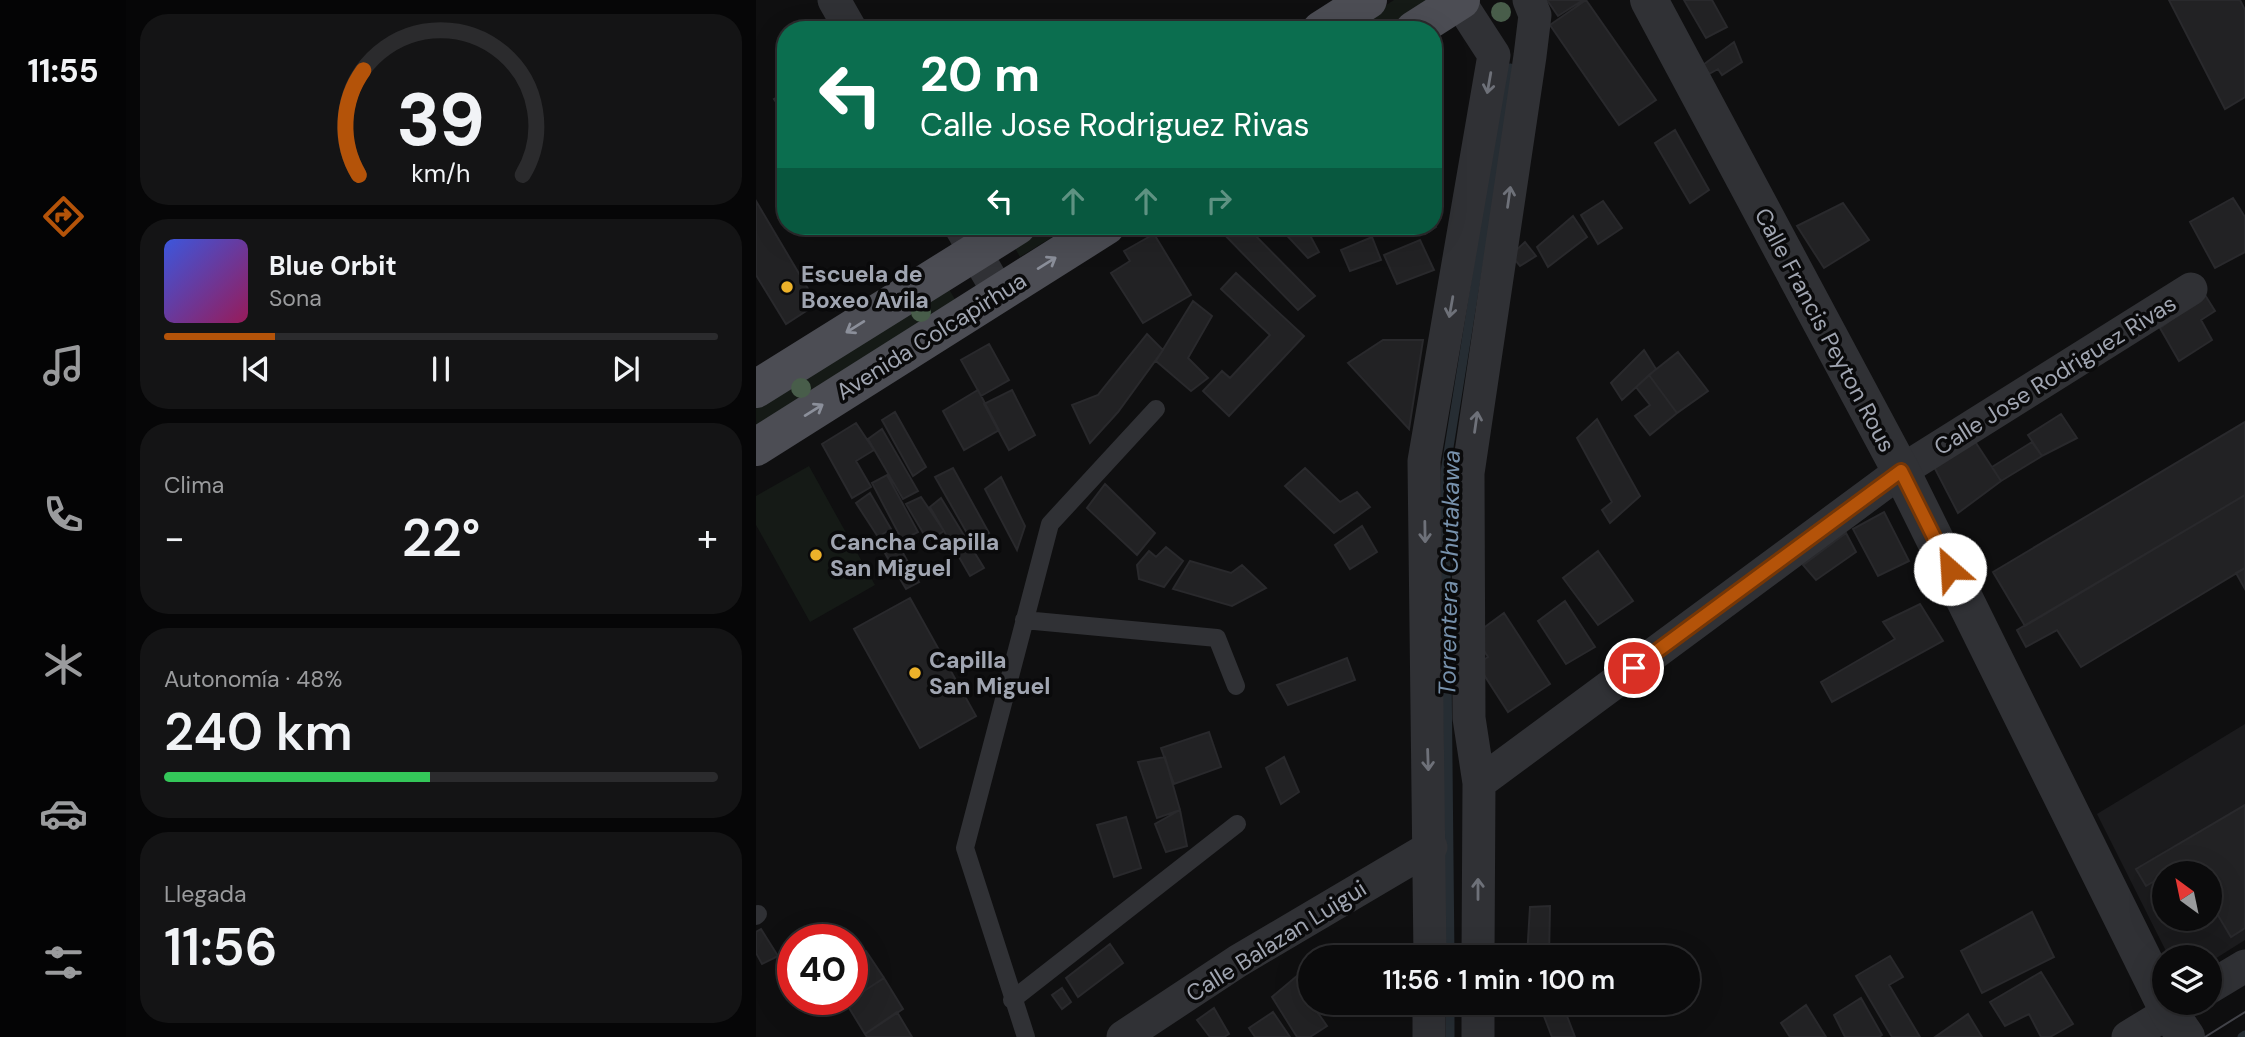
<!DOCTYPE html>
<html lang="es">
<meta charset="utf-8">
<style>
body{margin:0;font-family:"DM Sans",sans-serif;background:#141415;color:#f1f3f6;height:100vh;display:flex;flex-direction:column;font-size:26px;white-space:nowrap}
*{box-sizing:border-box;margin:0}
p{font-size:23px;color:#9a9b9d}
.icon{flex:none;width:38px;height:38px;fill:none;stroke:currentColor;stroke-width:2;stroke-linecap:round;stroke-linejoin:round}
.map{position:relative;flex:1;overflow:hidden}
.drawer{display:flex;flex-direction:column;gap:14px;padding:14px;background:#060607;width:630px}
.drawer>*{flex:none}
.banner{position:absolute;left:21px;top:21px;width:665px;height:214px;border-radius:28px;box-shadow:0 7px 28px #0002,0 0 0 2px #2b2b2d;background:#0b6e4f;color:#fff;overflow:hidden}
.needle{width:46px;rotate:327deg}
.buttons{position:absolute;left:1396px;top:861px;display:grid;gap:14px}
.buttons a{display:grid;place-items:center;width:70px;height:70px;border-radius:50%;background:#0b0b0c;box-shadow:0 7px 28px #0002,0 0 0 2px #2b2b2d;font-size:35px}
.speed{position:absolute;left:21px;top:924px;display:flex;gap:14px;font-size:35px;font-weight:700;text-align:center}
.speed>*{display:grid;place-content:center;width:91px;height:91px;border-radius:50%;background:#0b0b0c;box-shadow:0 7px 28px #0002,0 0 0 2px #2b2b2d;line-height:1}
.speed .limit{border:10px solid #d22;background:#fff;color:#111}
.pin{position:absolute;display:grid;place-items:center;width:60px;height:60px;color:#fff;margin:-30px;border:4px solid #fff;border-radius:50%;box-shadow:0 2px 7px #0007}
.me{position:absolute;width:77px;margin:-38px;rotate:334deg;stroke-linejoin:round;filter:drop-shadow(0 0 5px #0008)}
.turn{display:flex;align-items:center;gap:24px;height:147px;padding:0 28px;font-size:32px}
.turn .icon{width:91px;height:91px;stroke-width:2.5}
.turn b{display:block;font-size:49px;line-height:60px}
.lanes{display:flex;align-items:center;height:66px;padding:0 28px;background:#0003;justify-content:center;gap:35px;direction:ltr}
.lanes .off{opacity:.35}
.big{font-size:52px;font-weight:600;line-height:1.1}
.drawer .widget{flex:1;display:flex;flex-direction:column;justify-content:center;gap:10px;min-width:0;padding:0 24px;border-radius:28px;background:#141415}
.drawer .dial{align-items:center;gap:0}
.dial svg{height:182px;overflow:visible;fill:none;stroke:#2b2b2d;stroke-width:7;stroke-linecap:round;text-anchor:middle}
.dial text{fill:#f1f3f6;stroke:none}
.song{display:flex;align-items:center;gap:21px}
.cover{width:84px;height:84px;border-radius:10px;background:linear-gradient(135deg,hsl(230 70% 55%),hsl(330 70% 35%))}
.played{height:7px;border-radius:4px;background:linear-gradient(90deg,#b45309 20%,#2b2b2d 20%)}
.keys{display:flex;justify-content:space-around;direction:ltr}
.heat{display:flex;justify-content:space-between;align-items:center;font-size:38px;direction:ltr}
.charge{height:10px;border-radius:5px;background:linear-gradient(90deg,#34c759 48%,#2b2b2d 0)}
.trip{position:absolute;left:542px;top:945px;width:402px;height:70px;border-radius:35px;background:#0b0b0c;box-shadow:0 7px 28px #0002,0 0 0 2px #2b2b2d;font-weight:600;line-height:70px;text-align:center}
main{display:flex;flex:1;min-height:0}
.dock{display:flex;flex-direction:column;width:126px;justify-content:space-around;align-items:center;background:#040405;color:#9a9b9d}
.dock .icon{width:49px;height:49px}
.dock .on{color:#b45309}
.dock b{font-size:32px;color:#f1f3f6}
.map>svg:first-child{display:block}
</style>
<main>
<nav class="dock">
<b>11:55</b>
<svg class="icon on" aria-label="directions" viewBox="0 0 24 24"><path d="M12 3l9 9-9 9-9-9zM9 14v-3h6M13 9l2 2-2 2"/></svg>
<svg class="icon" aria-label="music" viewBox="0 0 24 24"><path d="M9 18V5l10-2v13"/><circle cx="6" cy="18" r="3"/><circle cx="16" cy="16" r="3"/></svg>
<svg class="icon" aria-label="phone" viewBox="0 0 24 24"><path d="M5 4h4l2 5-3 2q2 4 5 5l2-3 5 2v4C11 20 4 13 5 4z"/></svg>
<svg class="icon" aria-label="climate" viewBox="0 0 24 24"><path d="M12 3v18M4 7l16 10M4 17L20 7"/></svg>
<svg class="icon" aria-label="car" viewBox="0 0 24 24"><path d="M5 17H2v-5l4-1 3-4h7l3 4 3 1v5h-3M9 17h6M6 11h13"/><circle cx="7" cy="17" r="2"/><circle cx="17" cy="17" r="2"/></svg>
<svg class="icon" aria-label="filters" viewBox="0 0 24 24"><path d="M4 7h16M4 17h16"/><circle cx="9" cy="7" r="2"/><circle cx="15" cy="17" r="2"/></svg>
</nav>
<section class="drawer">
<div class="widget dial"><svg viewBox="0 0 100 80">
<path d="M14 69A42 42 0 1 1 86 69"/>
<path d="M14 69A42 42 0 0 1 16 23" stroke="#b45309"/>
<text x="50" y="56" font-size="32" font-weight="700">39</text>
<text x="50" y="72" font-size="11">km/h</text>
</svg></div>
<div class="widget">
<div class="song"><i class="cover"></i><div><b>Blue Orbit</b><p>Sona</p></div></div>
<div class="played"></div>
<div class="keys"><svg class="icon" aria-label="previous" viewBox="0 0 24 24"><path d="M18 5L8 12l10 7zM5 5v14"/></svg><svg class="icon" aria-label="pause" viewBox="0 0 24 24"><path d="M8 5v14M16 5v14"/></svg><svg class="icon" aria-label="next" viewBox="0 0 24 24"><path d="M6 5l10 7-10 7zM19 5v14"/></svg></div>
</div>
<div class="widget"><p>Clima</p>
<div class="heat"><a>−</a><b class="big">22°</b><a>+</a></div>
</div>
<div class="widget"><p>Autonomía · 48%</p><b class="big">240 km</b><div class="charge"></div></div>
<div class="widget"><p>Llegada</p><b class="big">11:56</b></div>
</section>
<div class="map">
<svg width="1489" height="1037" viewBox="0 0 1489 1037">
<rect width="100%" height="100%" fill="#0f0f10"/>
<path fill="#1b1b1d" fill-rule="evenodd" d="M1489,724V940L1454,962V957H1413L1341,814ZM1409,873H1454V919H1409Z"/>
<path fill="#151a16" d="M638,0H673L626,30H591Z
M284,226H314L264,257L256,243Z
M191,286L200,301L0,428V407Z
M53,466L119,585L54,622L0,525V496Z"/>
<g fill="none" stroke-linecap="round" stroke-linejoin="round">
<path stroke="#262d33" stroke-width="9" d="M694,957L689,472L754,68
M694,1003V1037
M1486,1037L1489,1035"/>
</g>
<path fill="#222224" stroke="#29292c" stroke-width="2" d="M791,0H827L802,16Z
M830,0L900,100L863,125L794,25Z
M928,0H956L971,27L950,38Z
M1413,0H1484L1489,10V97L1469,109Z
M978,42L986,62L966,75L962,69L953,74L947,65Z
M30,92V117L18,99Z
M919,130L953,190L934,203L899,143Z
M1477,198L1489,217V252L1459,268L1434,222Z
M0,201L61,304L30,324L0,275Z
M847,201L866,228L842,244L825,215Z
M1087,203L1113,240L1068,268L1041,226Z
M817,216L831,237L792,267L781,247Z
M677,222L680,227L669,234L664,226H677Z
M460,226H490L559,296L542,310Z
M522,226H549L563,252L552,258Z
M398,234L435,295L387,323L355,273L374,261L368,251Z
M616,237L625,260L594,271L585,250Z
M664,240L678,270L641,284L628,255Z
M769,242L780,256L764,266L755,255Z
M480,273L548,336L473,416L447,391L466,371L474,378L514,335L465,289Z
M1449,295L1459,311L1445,320L1456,340L1423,361L1404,328Z
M437,301L456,316L432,358L452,378L435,391L400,361Z
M391,334L407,350L362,412L334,443L316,405L342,395Z
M627,340H667L653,429L592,363Z
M233,344L253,380L225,396L205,360Z
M888,350L900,369L866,400L855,383Z
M922,352L952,391L921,413L893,375Z
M893,375L921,413L894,435L879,416L894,405L880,387Z
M222,390L243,430L208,450L187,411Z
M256,390L279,435L253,450L228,404Z
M139,412L170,467L157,476L126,420Z
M1305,414L1321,438L1286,456L1272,435Z
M841,419L884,496L854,523L846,510L856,502L821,438Z
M1489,422V495L1269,626L1237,572Z
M100,423L118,450L100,461L115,487L96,498L66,444Z
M126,429L162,491L147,499L112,439Z
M1218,440L1245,481L1202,513L1176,463Z
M1276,442L1286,456L1245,481L1236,467Z
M197,468L233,533L215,540L179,477Z
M549,468L584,502L601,492L614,507L578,533L529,486Z
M131,475L162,532L146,540L116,483Z
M245,477L269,526L261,550L229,489Z
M349,484L399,533L381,555L331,508Z
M114,493L135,529L122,537L100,503Z
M1489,495V568L1325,667L1301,630L1270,647L1261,630Z
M165,497L188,531L172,541L150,504Z
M185,498L228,568L214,576L174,507Z
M1128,512L1153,561L1122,576L1097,529Z
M606,526L621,552L594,569L579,545Z
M1090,533L1100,552L1060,580L1047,565Z
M137,535L163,582L150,589L123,543Z
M410,547L427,561L408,587L383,579L381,565L393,551L400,557Z
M842,551L877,601L842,625L807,578Z
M434,561L475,573L486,565L510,588L476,606L417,589Z
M1489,568V589L1480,573Z
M154,598L220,716L164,748L98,629Z
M809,601L839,647L810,664L782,621Z
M1164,604L1187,641L1076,702L1065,682L1139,639L1127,622Z
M748,613L794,684L752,712L721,664L732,657L718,635Z
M591,658L599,680L532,705L521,685Z
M453,732L465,767L418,784L405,748Z
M409,757L424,810L401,818L382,762Z
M528,757L543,792L525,804L510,768Z
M1489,805V928L1475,937L1454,902V873H1437L1431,862L1390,886L1380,869Z
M424,810L431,846L410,852L399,824Z
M370,817L385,868L358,877L341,825Z
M794,906L793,957H771L774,907Z
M1276,912L1298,957L1226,993L1205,951Z
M5,929L22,956L6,964L0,953V932Z
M354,944L367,963L322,997L310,978Z
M110,951L128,978L96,999V976L101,973L96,960Z
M1134,956L1147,977L1133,985L1164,1037H1136L1100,976Z
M1285,972L1317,1024L1294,1037H1285L1273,1014L1249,1026L1234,1002Z
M542,975L555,1003L571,1026L554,1037H541L516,997Z
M128,978L147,1009L109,1034L90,1003Z
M306,988L315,1002L306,1009L296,995Z
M1105,998L1126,1035L1123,1037H1089L1078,1015Z
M732,1003H806L819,1037H796L786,1011L731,1014Z
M1050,1005L1070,1037H1034L1025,1023Z
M458,1008L473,1034L468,1037H454L441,1020Z
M141,1012L156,1037H111L109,1034Z
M517,1012L534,1037H499L493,1028Z
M1212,1014L1226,1037H1179Z"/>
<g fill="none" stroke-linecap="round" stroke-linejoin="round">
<path stroke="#303135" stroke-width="18" d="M268,620L461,638L480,686
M0,916L2,914
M256,1000L481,824
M270,1037L209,848L294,524L400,409"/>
<path stroke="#303135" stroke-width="33" d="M78,0L95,30
M204,226L243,293
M723,783L1145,471L1435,289
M674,957L668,461L738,55L703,1
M722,957L723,783L713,718L712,473L774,56L779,15L773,0
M1454,987L1489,966
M367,1037L482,961L675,847
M673,1037V1003
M722,1037V1003
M1372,1037L1428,1003"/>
<path stroke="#303135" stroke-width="38" d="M893,0L1145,471L1413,1012L1430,1037"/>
<path stroke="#4c4d54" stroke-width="38" d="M565,30L612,0
M658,30L705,0
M0,389L261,226
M0,447L350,226"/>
<path stroke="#43444a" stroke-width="2" d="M1449,1037L1489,1012"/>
</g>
<g fill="#485d4a">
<circle cx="745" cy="12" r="10"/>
<circle cx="165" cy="312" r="10"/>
<circle cx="45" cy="388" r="10"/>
</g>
<defs><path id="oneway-shaft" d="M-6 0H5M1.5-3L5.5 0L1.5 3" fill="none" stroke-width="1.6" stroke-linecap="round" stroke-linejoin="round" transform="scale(1.75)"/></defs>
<g stroke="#6e7179">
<use href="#oneway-shaft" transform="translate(733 83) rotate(100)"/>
<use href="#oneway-shaft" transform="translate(753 197) rotate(-82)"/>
<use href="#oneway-shaft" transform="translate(695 307) rotate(100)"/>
<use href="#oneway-shaft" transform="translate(720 422) rotate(-82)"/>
<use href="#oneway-shaft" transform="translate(669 532) rotate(89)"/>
<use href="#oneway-shaft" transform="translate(672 760) rotate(88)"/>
<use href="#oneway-shaft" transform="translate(722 889) rotate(-90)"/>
</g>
<g stroke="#8b8f9a">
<use href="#oneway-shaft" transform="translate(291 263) rotate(-32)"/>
<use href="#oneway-shaft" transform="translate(99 327) rotate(148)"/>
<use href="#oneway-shaft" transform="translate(58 410) rotate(-32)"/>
</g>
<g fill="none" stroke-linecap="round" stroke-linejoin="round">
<defs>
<path id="route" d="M878,668L1145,471L1194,569"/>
</defs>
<use href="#route" stroke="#753606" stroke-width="18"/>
<use href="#route" stroke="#b45309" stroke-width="12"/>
</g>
<g fill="#edb22a" stroke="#0a0a0b" stroke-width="2.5">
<circle cx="31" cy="287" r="7"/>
<circle cx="60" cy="555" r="7"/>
<circle cx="159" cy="673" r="7"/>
</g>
<g text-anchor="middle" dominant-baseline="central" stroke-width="7" stroke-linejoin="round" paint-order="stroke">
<g font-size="23" font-weight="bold" fill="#a0a5b1" stroke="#0a0a0b" text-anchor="start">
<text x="45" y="274">Escuela de<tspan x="45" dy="26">Boxeo Avila</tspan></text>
<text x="74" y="542">Cancha Capilla<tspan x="74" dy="26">San Miguel</tspan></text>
<text x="173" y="660">Capilla<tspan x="173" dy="26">San Miguel</tspan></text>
</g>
<g font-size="23" fill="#a0a5b1" stroke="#0a0a0b">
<text transform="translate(1069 330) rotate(62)">Calle Francis Peyton Rous</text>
<text transform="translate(175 336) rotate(-32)">Avenida Colcapirhua</text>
<text transform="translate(1299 375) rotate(-32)">Calle Jose Rodriguez Rivas</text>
<text transform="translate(520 941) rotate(-32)">Calle Balazan Luigui</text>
</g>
<g font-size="24" font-style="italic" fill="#7791ac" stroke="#0a0a0b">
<text transform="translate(693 573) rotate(-89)">Torrentera Chutakawa</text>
</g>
</g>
</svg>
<div class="buttons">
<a><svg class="needle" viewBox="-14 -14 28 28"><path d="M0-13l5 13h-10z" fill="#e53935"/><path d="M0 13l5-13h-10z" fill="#9a9b9d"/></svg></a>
<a><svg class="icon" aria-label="layers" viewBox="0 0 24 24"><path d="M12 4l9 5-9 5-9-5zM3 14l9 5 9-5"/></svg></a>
</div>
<div class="speed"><div class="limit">40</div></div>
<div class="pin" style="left:878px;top:668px;background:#d93025"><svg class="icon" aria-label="arrive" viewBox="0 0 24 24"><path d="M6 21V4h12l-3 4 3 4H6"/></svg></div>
<svg class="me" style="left:1194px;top:569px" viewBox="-20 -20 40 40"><circle r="19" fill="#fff"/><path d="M0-13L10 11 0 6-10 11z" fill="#b45309"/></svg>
<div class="trip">11:56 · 1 min · 100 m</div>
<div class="banner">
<div class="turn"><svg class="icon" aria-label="left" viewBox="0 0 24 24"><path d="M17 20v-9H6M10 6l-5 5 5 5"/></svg><div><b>20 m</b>Calle Jose Rodriguez Rivas</div></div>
<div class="lanes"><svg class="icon" aria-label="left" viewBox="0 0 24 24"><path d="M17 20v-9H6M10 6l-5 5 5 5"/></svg><svg class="icon off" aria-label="ahead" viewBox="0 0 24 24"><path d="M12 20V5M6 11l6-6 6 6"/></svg><svg class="icon off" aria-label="ahead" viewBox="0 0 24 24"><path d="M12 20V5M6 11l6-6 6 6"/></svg><svg class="icon off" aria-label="right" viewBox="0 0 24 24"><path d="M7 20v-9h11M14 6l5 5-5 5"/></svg></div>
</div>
</div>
</main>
